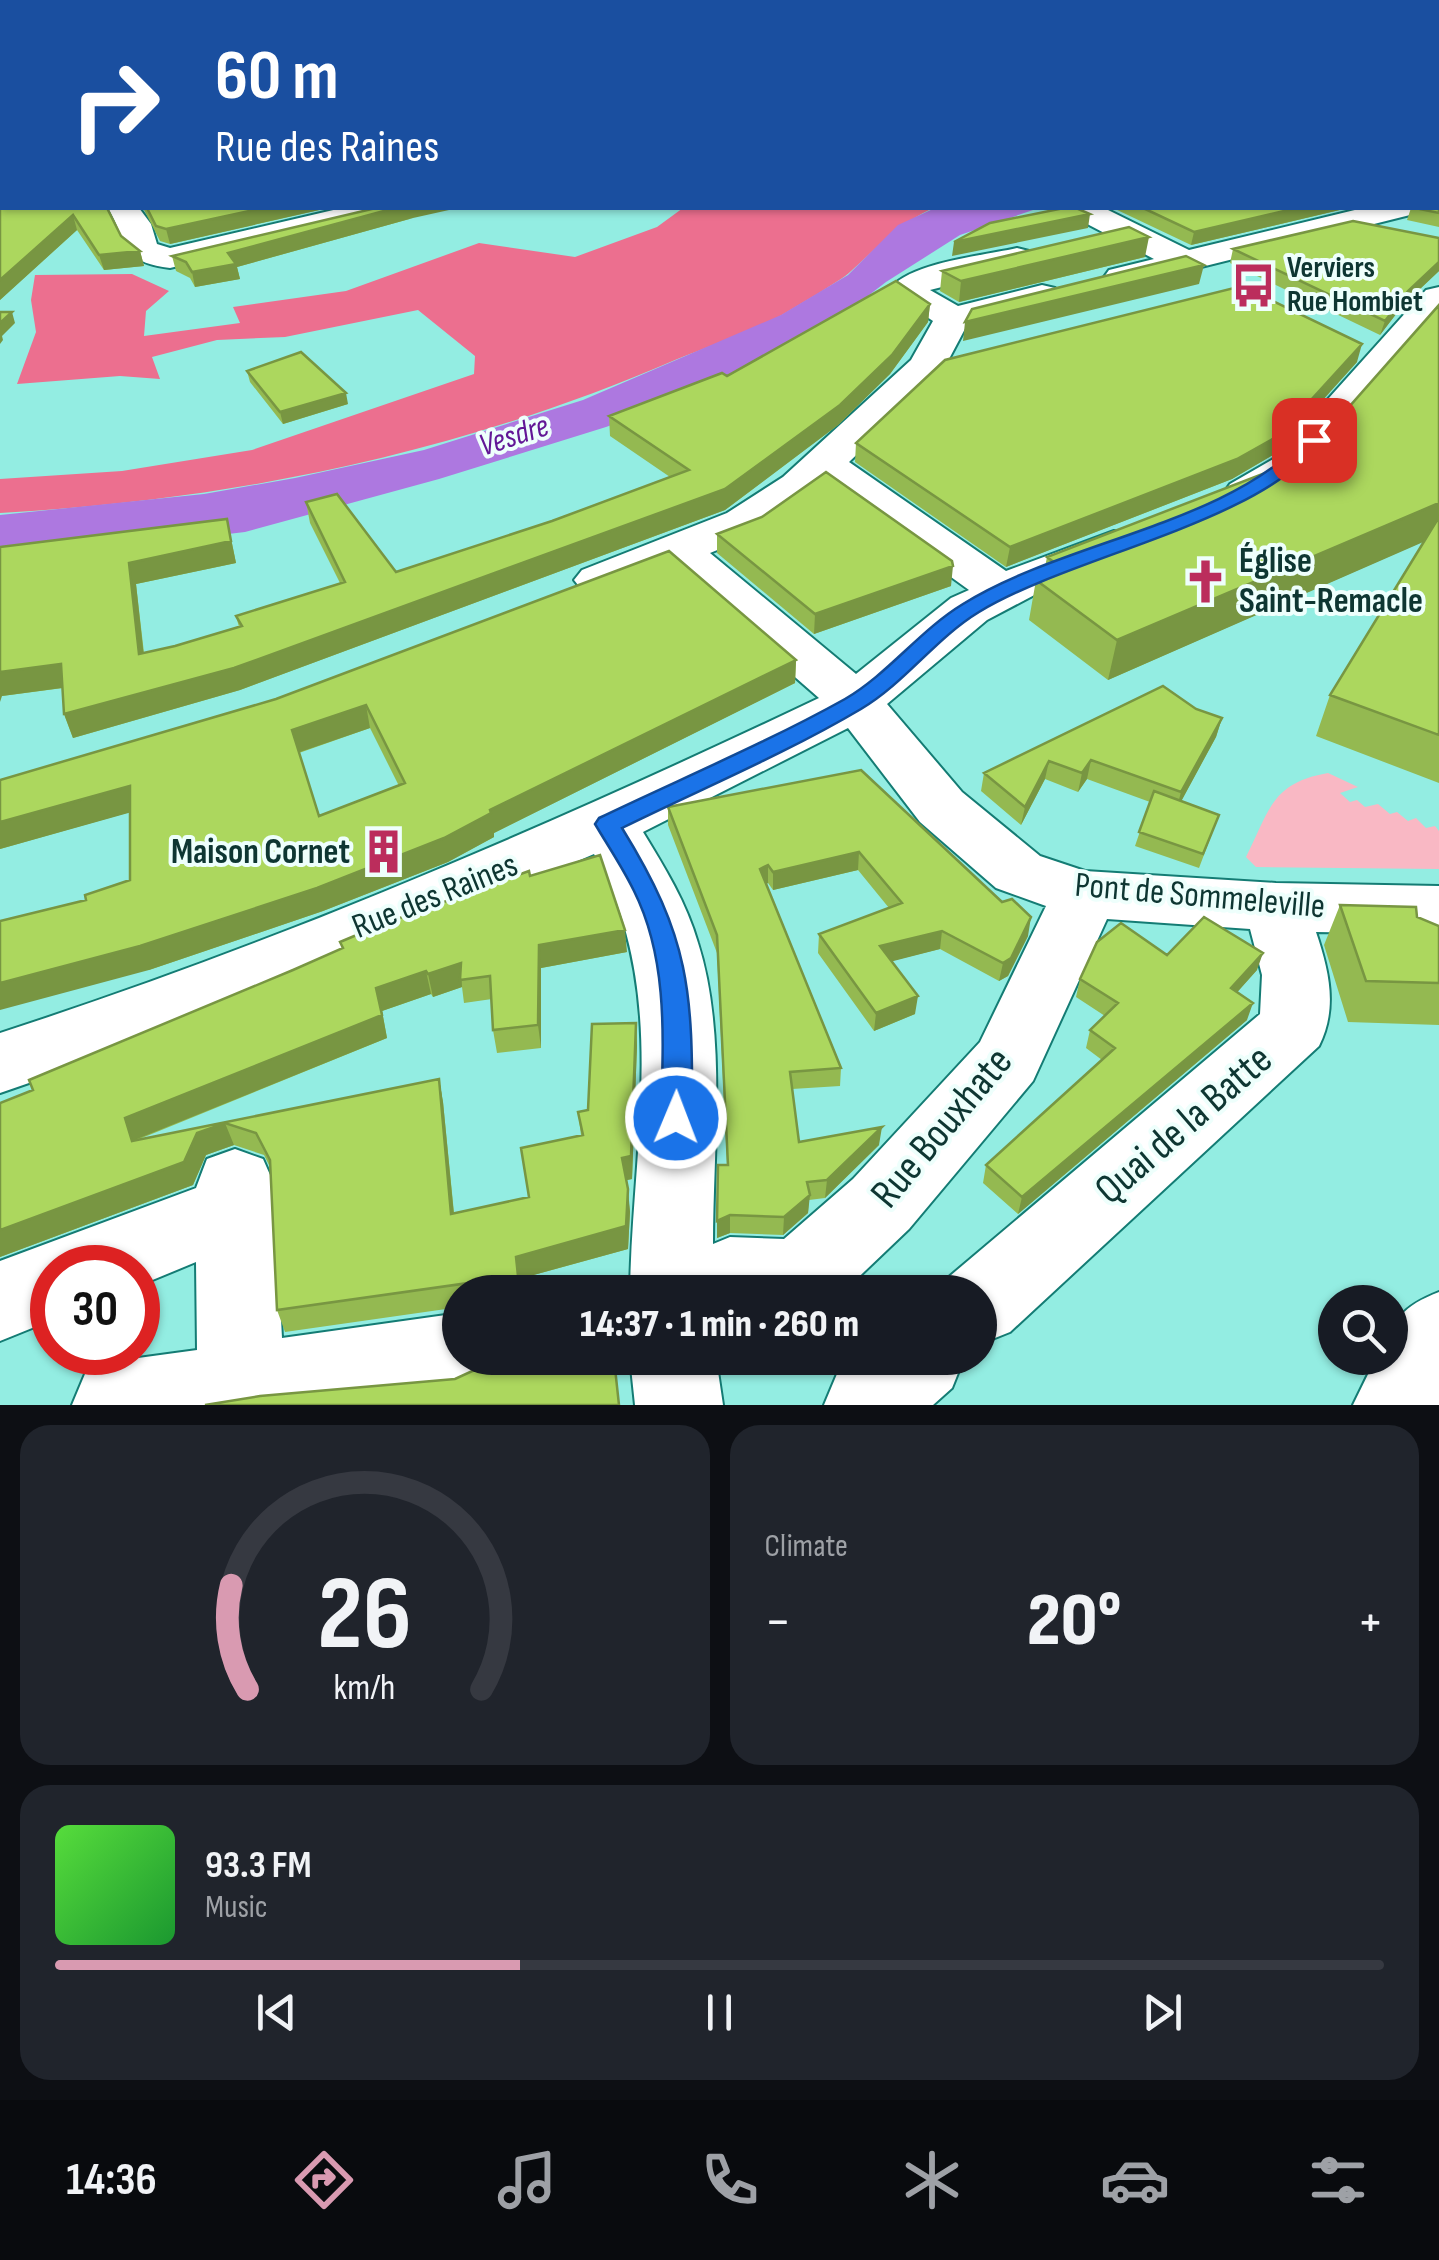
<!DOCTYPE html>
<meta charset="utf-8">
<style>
body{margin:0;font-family:"Sofia Sans Condensed",sans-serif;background:#20242c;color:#f1f3f6;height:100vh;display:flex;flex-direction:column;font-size:38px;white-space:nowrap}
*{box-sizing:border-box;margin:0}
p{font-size:32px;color:#9ea1a6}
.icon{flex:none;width:55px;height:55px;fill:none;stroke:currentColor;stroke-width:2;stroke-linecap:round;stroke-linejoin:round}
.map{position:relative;height:1405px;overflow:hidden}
.drawer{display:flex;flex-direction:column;gap:20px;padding:20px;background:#0d0f14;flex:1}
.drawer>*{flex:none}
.hud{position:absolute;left:0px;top:0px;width:1440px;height:210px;box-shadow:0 2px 8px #0004;background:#1a4fa0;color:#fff;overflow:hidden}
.tools{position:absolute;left:1318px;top:1285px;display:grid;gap:20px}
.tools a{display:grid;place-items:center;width:90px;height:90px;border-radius:50%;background:#171b24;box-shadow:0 2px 8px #0004;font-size:50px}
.speed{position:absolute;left:30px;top:1245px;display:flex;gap:20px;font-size:50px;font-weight:700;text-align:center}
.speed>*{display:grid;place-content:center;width:130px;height:130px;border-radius:50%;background:#171b24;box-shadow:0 2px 8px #0004;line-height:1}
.speed .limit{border:15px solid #d22;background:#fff;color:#111}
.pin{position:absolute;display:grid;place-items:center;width:85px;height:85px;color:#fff;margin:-42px;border-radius:20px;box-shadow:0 5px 15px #0006}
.me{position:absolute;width:110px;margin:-55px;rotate:1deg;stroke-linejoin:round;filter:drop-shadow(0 0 8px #0008)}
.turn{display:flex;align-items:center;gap:35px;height:210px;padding:0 50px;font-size:45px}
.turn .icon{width:130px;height:130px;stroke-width:2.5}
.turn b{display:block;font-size:70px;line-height:85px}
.big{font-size:75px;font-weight:800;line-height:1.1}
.drawer .card{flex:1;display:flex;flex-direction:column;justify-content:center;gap:15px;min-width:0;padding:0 35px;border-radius:30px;background:#20242c}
.drawer .dial{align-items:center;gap:0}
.dial svg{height:260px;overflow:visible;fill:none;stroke:#363941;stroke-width:7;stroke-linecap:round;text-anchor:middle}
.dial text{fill:#f1f3f6;stroke:none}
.song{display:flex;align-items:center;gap:30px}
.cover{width:120px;height:120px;border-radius:15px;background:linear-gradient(135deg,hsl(110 70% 55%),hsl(130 70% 35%))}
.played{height:10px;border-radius:5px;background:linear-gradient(90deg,#d99ab1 35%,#363941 35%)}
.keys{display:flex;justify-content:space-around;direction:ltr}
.heat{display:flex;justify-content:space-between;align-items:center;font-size:55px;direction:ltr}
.drawer .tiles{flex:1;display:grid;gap:20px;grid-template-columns:1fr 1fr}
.card:last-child{grid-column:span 2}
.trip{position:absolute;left:442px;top:1275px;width:555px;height:100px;border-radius:50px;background:#171b24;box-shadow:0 2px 8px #0004;font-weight:800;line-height:100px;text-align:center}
.tab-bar{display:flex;height:160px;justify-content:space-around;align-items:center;background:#090b0e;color:#9ea1a6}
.tab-bar .icon{width:70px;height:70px}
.tab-bar .selected{color:#d99ab1}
.tab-bar b{font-size:45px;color:#f1f3f6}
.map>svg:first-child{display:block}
</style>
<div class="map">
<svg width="1439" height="1405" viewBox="0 0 1439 1405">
<rect width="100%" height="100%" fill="#93ede2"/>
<path fill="#f9b8c4" d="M1328,773L1358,787L1340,793L1350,802L1357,800L1365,807L1378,804L1390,814L1397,812L1408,821L1416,818L1426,828L1435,826L1439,831V869L1256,867L1246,857C1270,810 1271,783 1328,773Z"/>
<path fill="#ec6f8f" d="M683,208H933C896,226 880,245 850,272C842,280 792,309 780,316C747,333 710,346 675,360C460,453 234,500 0,513V479L122,471L252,450L474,374L475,356L418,310L285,337L217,340L152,357L160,379L120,376L17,384L36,332L31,300L35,275L132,274L169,291L146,311L144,336L240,323L233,307L346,291L479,243L575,257L657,227Z"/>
<path fill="#ad78e0" d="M935,208H1039L960,235L886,282L812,339L746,377L606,427L439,479L245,532L0,561V515L204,494L295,478L424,450L583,400L781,315L848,275L898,225Z"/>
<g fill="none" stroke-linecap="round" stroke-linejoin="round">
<defs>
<path id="minor" d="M798,0H822L824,2H800Z
M108,208H139L151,224L157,244L170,248L342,208H396L391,215L170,268C120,262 129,244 108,208Z
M1066,208H1104L1189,250L1363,208H1415L1410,215L1121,287L1109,284L1104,277L1109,270L1154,259L1070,215Z
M1017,248L1029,251L1034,258L1029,265L930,290L958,306L1042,285L1055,288L1060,296L1055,304L967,325L941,374L849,462L1006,571L1114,531L1131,535L1138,545L1131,555L1057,583L987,620L887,704L962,792L1040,856L1085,871L1276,883L1439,886V934L1316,932C1329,971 1338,1008 1319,1046L1010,1332L980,1344V1292H943L950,1276L1260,1014L1262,975L1250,929L1107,919L1033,1081L909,1229L843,1292H630C632,1143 671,991 594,854L185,1029L0,1093V1033C281,942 552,825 819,698L671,569L599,595L582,590L574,580L582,570L727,513L783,477L911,360L933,321L888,291C908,262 983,256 1017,248ZM825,486L969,590L951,598L856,674L710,553L759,533ZM848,728L920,822L996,888L1046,906L980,1042L853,1179L784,1239L730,1237L713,1244C713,1149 727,1033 698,943C686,902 665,868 643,832Z
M1439,287V320C1399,367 1293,519 1230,504L1223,494L1230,484L1275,458L1426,290Z
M235,1149L263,1159L274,1184L282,1338L460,1313V1358H502L490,1386L460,1399L416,1405H72L85,1374L116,1361L197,1350L196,1262L138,1286V1268H52V1320L0,1341V1261L196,1188L207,1159Z
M1439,1292V1405H1353L1376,1358H1390C1390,1318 1404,1306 1439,1292Z
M630,1358H716L723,1405H635Z
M856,1358H964L952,1388L933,1405H824L837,1374Z"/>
</defs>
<use href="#minor" stroke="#147c74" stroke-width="4"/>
<use href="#minor" fill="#fff" fill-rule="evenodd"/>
</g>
<path fill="#94b951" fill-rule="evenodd" d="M0,130L107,208L121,236L140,251L144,266L104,270L77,230L0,300Z
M1439,170V227L1407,220L1411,208H1438Z
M143,208H328L170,244L160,241Z
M1113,208H1348L1191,245Z
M413,218L237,267L240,279L195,287L190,278L176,271L172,256Z
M1439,238V271L1403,305L1380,335L1230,263L1233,249Z
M1145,257L959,302L940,291L942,271Z
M930,304L928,322L890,374L838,425L725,510L240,690L73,738L64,714L63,688L2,696L0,547L227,519L236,563L136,584L144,653L175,646L239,627L236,616L340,583L310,523L306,502L396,572L552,521L670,477L610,436L609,416Z
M1439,305V783L1316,736L1330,695L1424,541L1108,680L1029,620L1036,580L1043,577L1047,557L1278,468L1318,442Z
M1357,362L1273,455L1232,479L1006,567L855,462L856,443Z
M247,371L348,404L283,424L250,382Z
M717,534L951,586L814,634L717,553Z
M796,660L795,683L494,833V837L448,862L323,911L149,970L86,900L130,880V812L0,849V780L276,699ZM370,728L399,786L319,816L299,753Z
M1196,709L1222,718L1216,737L1181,801L1219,815L1199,868L1135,846L1150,802L1087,779L1078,792L1045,779L1021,825L981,791L984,773Z
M861,770L1028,936L1008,976L999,981L940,949L891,961L915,1014L874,1031L818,953L819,934L889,908L858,870L773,890L768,883L766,884L841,1068L840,1086L792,1089L799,1142L879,1145L825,1198L809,1200L808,1213L783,1235L730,1233L717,1238L727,1165L717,953L668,825V807Z
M530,876L627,952L541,968V1048L497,1053L493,1030L492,999L464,1003L462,987L433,997L431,994L382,1011L387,1038L137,1140L439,1079L443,1102L454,1213L529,1197L581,1135L578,1112L588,1110L636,1023L637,1046L632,1179L626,1180L630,1212L628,1249L519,1279L521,1292H460V1307L285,1332L277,1310L270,1167L264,1155L234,1145L206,1155L193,1185L0,1257V1103L33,1090L342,949L340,942Z
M1340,905L1417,917L1439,926V1025L1348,1022L1324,945Z
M1167,955L1257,970L1237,992L1247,1020L1018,1214L983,1183L986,1165L1102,1060L1086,1048L1090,1030L1105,1016L1076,997L1080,979Z"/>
<path fill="#789642" d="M263,208H328L170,244L166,229Z
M395,208H458L413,218L237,267L240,279L195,287L192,272L228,253Z
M1297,208H1348L1191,245L1194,232Z
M1090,214L1088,228L952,256L954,242Z
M73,215L77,230L0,300V280Z
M1149,237L1145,257L959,302L961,281Z
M140,251L144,266L104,270L99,255Z
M1439,262V271L1403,305L1380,335L1385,321L1408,291Z
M1204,265L1199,284L963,341L965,322Z
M930,304L928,322L890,374L838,425L725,510L240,690L73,738L64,714L725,489Z
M12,312L15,323L2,336L3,340L0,344V323Z
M1362,344L1357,362L1273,455L1232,479L1006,567L1010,547Z
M346,393L348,404L283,424L280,412Z
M1439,503V530L1437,536L1108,680L1117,640Z
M227,519L236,563L136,584L146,676L139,654L129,563Z
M953,566L951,586L814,634L815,614Z
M796,660L795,683L494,833V837L448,862L323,911L149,970L0,1010V983L490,810Z
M61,664L69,687L2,696L0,702V672Z
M366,705L370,728L297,753L292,730Z
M1222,718L1216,737L1176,811L1181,792Z
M1091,760L1087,779L1078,792L1082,773Z
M1049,761L1045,779L1021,825L1025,807Z
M130,786L139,810L0,849V822Z
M859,852L858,870L773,890V872Z
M768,865V883L759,887L760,869Z
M1031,917L1028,936L1008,976L999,981L1003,963Z
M625,930L627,952L541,968V1048L538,1025L539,945Z
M942,931L940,949L878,965L880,946Z
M1263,953L1257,970L1225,1006L1231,988Z
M461,963L462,987L433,997L428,974Z
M426,971L431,994L382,1011L387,1038L132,1141L125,1118L376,988Z
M918,996L915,1014L874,1031L876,1013Z
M1253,1003L1247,1020L1018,1214L1022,1197Z
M636,1023L637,1046L632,1179L623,1181L622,1158Z
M439,1079L443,1102L456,1236L451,1214Z
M225,1123L234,1145L206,1155L193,1185L0,1257V1230L197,1133Z
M882,1127L879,1145L825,1198L827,1180Z
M628,1189L630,1212L628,1249L519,1279L521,1292L516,1257Z
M810,1195L808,1213L783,1235L784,1217Z
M730,1215V1233L717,1238V1221Z"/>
<path fill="#acd75e" stroke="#789642" stroke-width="2.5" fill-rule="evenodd" d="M0,0H412L410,2H2V34L0,35Z
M1003,0H1439V80L1438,81L1439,143H1438V2H996Z
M0,130H2V208H107L121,236L140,251L99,255L73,215L0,280Z
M1438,170H1439V213L1415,208H1438Z
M147,208H263L166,229L156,226Z
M376,208H395L228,253L236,264L192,272L186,262L172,256Z
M1064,208H1076L1090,214L954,242L990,223Z
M1143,208H1297L1194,232Z
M1353,221L1439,238V262L1408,291L1385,321L1233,249Z
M1129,227L1149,237L961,281L942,271Z
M1186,256L1204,265L965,322L972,309Z
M896,281L930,304L892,355L840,405L725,489L234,668L64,714L61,664L0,672V547L227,519L231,541L129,563L139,654L175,646L242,626L236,616L345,582L306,502L337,494L396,572L552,521L689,470L609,416L722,373L727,376Z
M1242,286L1362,344L1278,436L1237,459L1010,547L856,443L945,360Z
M1439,305V503L1117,640L1036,580L1063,569L1047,557L1278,468L1318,442Z
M0,312H12L0,323Z
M301,352L346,393L280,412L247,371Z
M826,472L952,561L953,566L815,614L717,534L762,517Z
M1439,517V735L1330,695Z
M669,551L796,660L490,810L491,813L444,838L317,888L140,946L0,983V921L86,900L85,895L130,880V786L0,822V780L276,699ZM366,705L405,783L319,816L292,730Z
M1163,686L1196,709L1222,718L1181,792L1091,760L1082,773L1049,761L1025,807L984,773Z
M861,770L1002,902L1012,899L1031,917L1011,958L1003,963L942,931L880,946L918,996L876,1013L819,934L902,903L859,852L773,872L768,865L760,869L841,1068L790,1072L799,1142L882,1127L827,1180L807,1182L810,1195L784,1217L730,1215L717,1221L718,1165H728L717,935L668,807Z
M1154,791L1219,815L1203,854L1139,832Z
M600,855L625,930L539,945L538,1025L493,1030L490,976L460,980L461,963L428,974L426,971L376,988L382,1015L125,1118L132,1141L439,1079L451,1214L529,1197L521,1148L583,1135L578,1112L588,1110L592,1024L636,1023L631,1156L622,1158L628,1189L626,1226L516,1257L518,1276L277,1310L270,1160L256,1133L225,1123L197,1133L184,1162L0,1230V1103L33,1090L29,1080L293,970L343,948L340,942L378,926L529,871L530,876Z
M1340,905L1416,907L1417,917L1439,926V983L1366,981Z
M1204,917L1263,953L1231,988L1253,1003L1022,1197L986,1165L1115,1048L1090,1030L1118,1003L1080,979L1097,942L1121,923L1167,955Z
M555,1358H603L615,1368L619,1405H205L260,1396L455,1379L481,1367Z"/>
<path fill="#1a73e8" stroke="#114b97" stroke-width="2.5" d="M1308,436L1323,440C1259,524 1075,554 979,612C936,638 905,683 861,709C785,754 701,789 622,828C690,938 693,991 692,1118L687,1127L676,1131L665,1127L661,1118C663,1042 669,961 634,891C623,868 608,846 595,824L599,818C680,779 766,743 845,699C888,674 920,630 963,604C1066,540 1228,525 1308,436Z"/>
<defs>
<symbol id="bus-bare" viewBox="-9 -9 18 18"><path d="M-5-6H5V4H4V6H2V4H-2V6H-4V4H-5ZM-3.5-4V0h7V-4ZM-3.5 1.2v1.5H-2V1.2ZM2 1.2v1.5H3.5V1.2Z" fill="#bb2d5c" stroke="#eefffc" stroke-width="2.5" paint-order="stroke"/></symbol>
<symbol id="church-bare" viewBox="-9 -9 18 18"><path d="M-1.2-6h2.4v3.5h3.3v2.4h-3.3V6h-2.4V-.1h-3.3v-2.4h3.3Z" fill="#bb2d5c" stroke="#eefffc" stroke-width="2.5" paint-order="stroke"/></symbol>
<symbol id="building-bare" viewBox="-9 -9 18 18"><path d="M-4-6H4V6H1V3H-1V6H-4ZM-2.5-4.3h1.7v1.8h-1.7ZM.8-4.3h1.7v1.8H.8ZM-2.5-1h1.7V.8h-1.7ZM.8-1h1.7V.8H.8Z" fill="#bb2d5c" stroke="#eefffc" stroke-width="2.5" paint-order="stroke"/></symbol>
</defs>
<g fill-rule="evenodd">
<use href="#bus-bare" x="1222" y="254" width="63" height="63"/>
<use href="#church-bare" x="1174" y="550" width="63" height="63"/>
<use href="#building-bare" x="352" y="820" width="63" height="63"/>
</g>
<g text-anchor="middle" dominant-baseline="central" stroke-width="8" stroke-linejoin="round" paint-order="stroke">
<g font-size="30" font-weight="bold" fill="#0e3632" stroke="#eefffc" text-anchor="start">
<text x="1287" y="268">Verviers<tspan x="1287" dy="34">Rue Hombiet</tspan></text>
</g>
<g font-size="32" font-style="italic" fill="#621796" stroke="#eefffc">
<text transform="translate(514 436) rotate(-18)">Vesdre</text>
</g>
<g font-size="35" font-weight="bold" fill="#0e3632" stroke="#eefffc" text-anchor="start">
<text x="1239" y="561">Église<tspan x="1239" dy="40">Saint-Remacle</tspan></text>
<text x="350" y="852" text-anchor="end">Maison Cornet</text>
</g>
<g font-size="35" fill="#0e3632" stroke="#eefffc">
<text transform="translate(435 896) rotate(-22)">Rue des Raines</text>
<text transform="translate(1200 896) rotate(5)">Pont de Sommeleville</text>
</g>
<g font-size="42" fill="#0e3632" stroke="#eefffc">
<text transform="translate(1184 1125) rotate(-41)">Quai de la Batte</text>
<text transform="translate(942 1128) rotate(-50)">Rue Bouxhate</text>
</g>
</g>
</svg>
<div class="tools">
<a><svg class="icon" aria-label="search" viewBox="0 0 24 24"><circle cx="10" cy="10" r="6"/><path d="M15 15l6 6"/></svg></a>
</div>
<div class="speed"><div class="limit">30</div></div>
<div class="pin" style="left:1314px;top:440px;background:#d93025"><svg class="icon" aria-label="arrive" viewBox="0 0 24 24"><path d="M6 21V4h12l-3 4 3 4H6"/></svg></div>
<svg class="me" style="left:676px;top:1118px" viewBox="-20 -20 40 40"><circle r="17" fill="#1a73e8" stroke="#fff" stroke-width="3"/><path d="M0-11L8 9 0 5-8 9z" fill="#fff"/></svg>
<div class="trip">14:37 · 1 min · 260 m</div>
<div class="hud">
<div class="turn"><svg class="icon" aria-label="right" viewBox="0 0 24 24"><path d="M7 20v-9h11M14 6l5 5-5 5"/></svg><div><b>60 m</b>Rue des Raines</div></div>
</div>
</div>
<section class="drawer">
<div class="tiles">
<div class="card dial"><svg viewBox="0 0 100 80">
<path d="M14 69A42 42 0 1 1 86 69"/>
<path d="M14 69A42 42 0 0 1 9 37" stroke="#d99ab1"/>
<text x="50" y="56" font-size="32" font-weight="700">26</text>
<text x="50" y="72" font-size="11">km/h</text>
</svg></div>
<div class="card"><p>Climate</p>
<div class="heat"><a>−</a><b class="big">20°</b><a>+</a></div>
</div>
<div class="card">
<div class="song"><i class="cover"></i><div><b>93.3 FM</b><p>Music</p></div></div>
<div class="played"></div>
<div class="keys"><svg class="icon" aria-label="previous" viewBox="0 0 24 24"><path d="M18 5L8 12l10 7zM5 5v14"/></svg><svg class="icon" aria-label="pause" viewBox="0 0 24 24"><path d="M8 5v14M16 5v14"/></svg><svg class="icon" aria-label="next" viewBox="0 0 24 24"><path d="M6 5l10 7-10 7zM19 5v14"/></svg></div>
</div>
</div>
</section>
<nav class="tab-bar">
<b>14:36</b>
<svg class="icon selected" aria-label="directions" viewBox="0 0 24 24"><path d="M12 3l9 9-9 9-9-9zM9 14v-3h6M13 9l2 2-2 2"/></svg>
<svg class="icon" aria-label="music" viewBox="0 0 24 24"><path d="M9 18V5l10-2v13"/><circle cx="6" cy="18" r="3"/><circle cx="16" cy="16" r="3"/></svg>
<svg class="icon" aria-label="phone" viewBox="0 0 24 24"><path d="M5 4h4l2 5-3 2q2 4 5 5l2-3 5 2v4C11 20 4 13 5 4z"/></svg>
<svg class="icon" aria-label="climate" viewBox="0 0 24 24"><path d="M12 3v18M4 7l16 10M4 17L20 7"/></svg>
<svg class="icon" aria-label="car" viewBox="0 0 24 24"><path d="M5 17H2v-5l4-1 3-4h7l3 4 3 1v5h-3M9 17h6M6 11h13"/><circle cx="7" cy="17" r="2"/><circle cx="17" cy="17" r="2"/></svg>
<svg class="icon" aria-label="filters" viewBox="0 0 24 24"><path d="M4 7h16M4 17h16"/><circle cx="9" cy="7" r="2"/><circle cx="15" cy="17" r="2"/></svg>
</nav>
